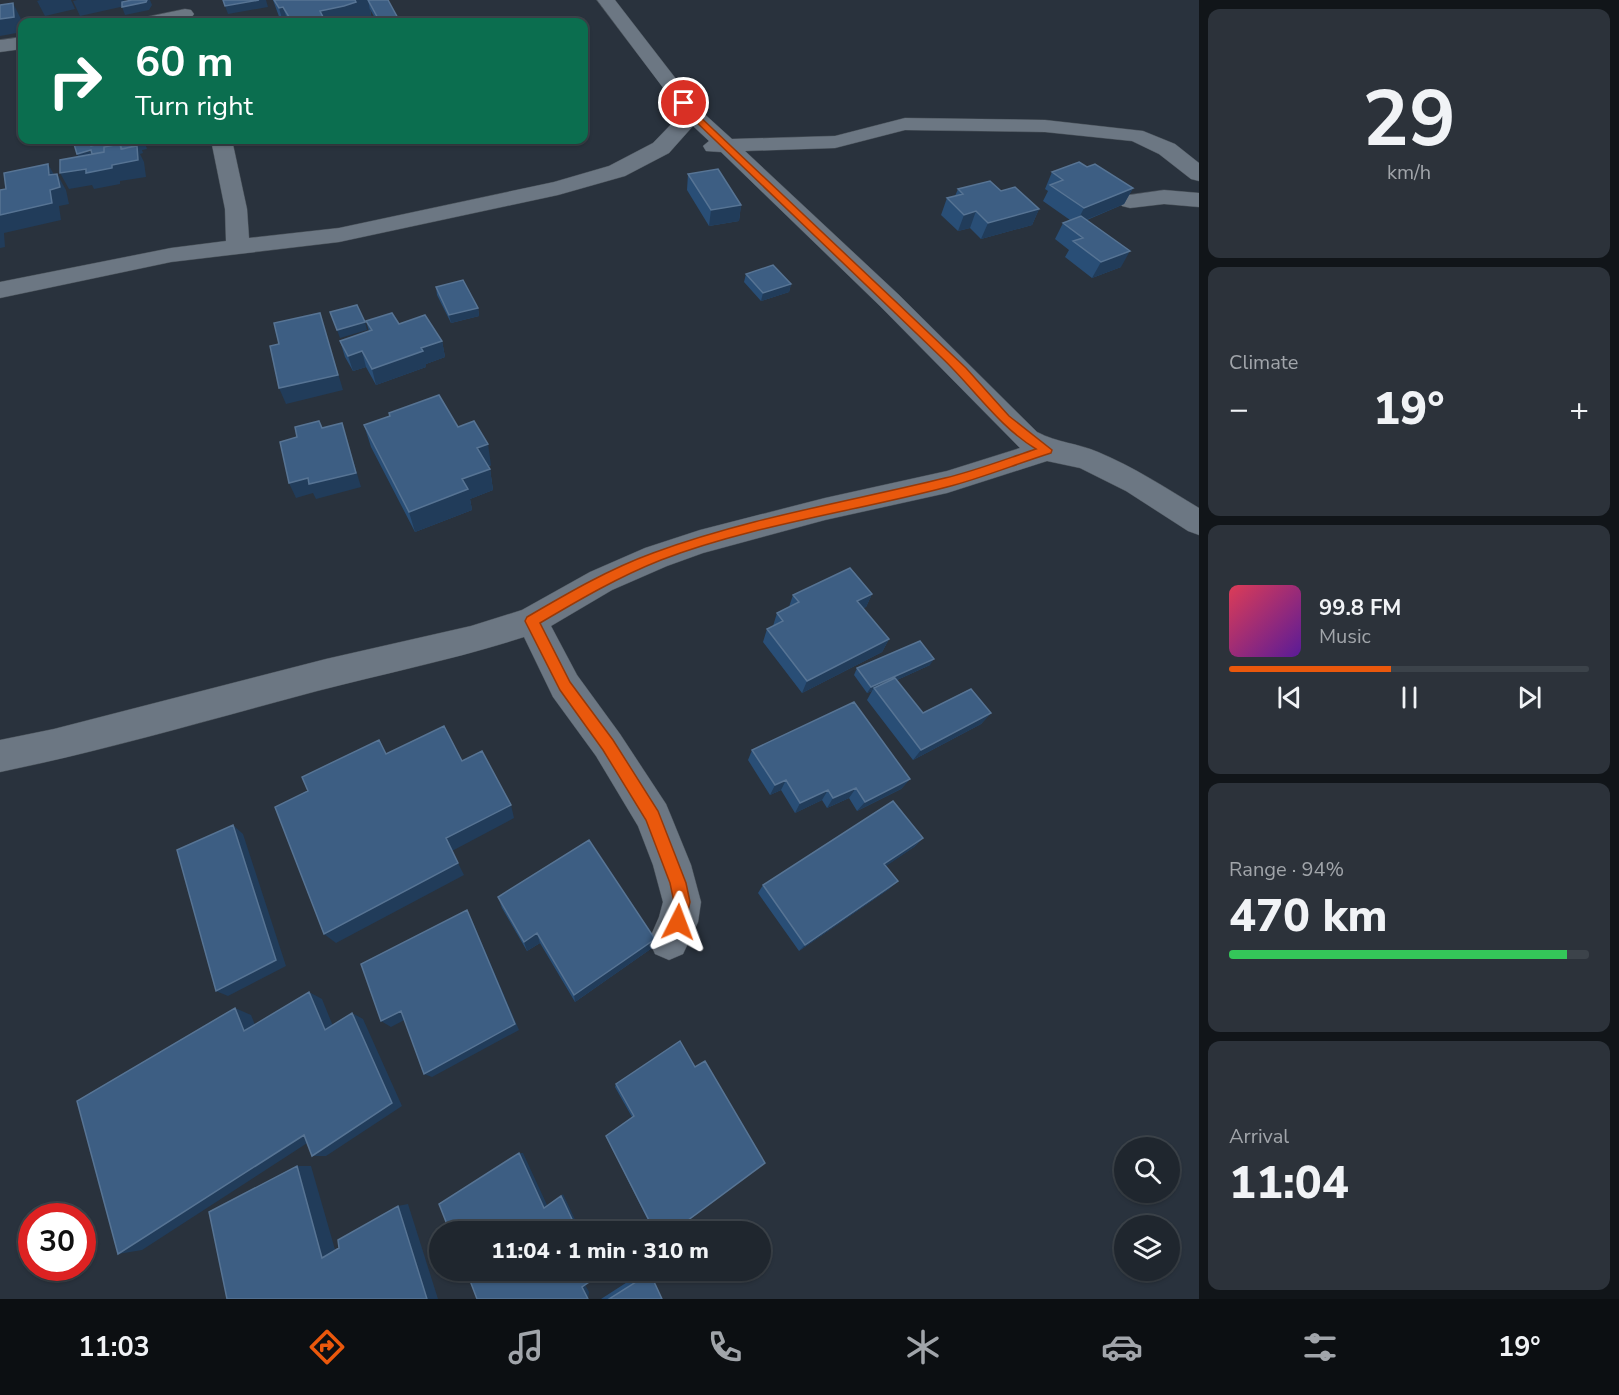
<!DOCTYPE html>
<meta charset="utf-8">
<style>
body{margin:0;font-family:"Nunito Sans",sans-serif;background:#2c323a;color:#f1f3f6;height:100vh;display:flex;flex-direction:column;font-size:22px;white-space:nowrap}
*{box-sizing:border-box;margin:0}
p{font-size:20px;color:#a1a5aa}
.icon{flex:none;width:33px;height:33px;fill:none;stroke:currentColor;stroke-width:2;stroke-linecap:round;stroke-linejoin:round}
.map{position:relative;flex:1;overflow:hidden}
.details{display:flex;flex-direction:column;gap:9px;padding:9px;background:#111519;width:420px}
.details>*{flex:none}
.guide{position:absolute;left:18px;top:18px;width:570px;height:126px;border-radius:12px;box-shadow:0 2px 4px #0004,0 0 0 2px #3c434a;background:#0b6e4f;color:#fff;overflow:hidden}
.fabs{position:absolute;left:1114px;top:1137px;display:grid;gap:12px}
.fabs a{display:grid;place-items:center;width:66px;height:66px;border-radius:50%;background:#1f262e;box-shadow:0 2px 4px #0004,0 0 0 2px #3c434a;font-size:30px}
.speed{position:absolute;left:18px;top:1203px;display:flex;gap:12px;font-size:30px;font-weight:700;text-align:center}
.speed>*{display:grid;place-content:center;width:78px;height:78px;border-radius:50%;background:#1f262e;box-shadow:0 2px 4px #0004,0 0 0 2px #3c434a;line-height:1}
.speed .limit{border:9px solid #d22;background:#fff;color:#111}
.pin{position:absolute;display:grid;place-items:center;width:51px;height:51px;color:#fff;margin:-26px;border:3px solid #fff;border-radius:50%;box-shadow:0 2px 6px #0007}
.me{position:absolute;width:66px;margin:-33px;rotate:3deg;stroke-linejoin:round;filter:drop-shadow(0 0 4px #0008)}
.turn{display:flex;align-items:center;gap:21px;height:126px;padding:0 18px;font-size:27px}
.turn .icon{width:78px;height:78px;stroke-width:2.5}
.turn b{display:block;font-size:42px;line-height:51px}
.big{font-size:45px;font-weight:800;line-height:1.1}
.details .tile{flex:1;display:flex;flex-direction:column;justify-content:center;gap:9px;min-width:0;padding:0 21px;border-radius:12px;background:#2c323a}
.details .dial{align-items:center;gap:0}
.dial b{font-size:78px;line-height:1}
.song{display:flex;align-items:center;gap:18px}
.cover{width:72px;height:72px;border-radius:9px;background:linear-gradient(135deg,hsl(350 70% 55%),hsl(270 70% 35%))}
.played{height:6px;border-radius:3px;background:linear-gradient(90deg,#ea580c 45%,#3c434a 45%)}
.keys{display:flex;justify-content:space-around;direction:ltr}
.heat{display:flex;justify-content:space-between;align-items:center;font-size:33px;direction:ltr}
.charge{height:9px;border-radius:4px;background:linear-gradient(90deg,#34c759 94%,#3c434a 0)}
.trip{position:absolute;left:429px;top:1221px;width:342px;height:60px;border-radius:30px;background:#1f262e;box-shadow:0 2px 4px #0004,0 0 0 2px #3c434a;font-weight:800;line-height:60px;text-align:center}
.menu{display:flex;height:96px;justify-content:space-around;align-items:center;background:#0c0f12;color:#a1a5aa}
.menu .icon{width:42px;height:42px}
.menu .on{color:#ea580c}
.menu b{font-size:27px;color:#f1f3f6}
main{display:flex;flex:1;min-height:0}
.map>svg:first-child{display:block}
</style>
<main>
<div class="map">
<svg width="1199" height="1299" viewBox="0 0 1199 1299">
<rect width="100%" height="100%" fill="#29323d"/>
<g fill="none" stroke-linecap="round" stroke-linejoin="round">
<defs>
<path id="minor" d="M597,0H615L700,110L732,139L835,136L905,118L1045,120L1143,131L1175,144L1199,163V181L1191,179L1159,154L1132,141L1045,132L905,130L835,148L745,151L898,294L1037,432C1058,443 1077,443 1098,452C1134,467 1166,488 1199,508V535L1188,531L1126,491L1080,468L1047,461L947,493L825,520L703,553L667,566L612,590L551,626L577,675L620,734L666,804L671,816L691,865L701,902L698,922L683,954L669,960L655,954L649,940L659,917L663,902L653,865L638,826L596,756L553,697L524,637C456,659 386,673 317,691C212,719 107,750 0,772V740L54,729L326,659L471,626L522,610L590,572L645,548L700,530L825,498L947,471L1020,448L880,306L721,152L706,151L703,146L709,141L693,126L669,153L625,176L558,195L339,242L171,262L0,298V282L171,248L226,241L225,209L211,140H232L247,209L249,238L339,228L554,182L609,166L653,143L682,113Z
M185,9L191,10L194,14L191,18L171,22H139L142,18Z
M22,37V49L0,52V40Z
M1164,190L1199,193V207L1164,204L1130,208L1122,206L1119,201L1122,196Z"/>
</defs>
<use href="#minor" stroke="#485058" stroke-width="1"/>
<use href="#minor" fill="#6c7783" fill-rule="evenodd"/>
</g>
<path fill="#294e76" d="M273,0H388L399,20L400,22H377L370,9L372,20L361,22H281Z
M1052,172L1133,188L1124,204L1087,220L1121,267L1092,278L1065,257L1069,250L1055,239L1063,223L1070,220L1043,201L1048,191L1045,189Z
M688,174L741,205L739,221L709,226L687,190Z
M958,189L1001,191L1039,209L1032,225L981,239L970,228L958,231L941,215L947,198L955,196Z
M746,274L791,284L789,292L761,301L744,282Z
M436,287L478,308L479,316L451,323L437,295Z
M366,321L399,324L442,341L445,357L426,364V367L376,385L366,367L353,371L345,357L340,341L369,331Z
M389,413L491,465L488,467L490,469L493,490L470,499L472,510L415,532L371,447L364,425L390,416Z
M872,594L866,607L863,608L889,639L882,652L802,693L763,642L767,629L773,626L777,613L789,607L793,595Z
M930,665L897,680L923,713H991L981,724L913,760L867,700L872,691L867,693L854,675L857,668Z
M752,750L910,779L901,789L857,811L849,798L827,808L822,800L795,813L781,790L770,795L748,760Z
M923,838L914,847L885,866L898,881L889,889L799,951L758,893L763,885Z
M498,897L652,948L575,1002L540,943L527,951L502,908Z
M695,1067L672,1232H654L606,1137L632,1117L615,1087L616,1084Z
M646,1270H649L662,1299H601Z"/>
<path fill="#213c5a" d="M40,0H71L75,9L45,16L37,1Z
M77,0H126L123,1L125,6L80,16L73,1Z
M147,0H150L152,5L149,10L125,15L122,7Z
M259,0H266L268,7L228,14L225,6Z
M355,0H368L372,20L361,22H296L320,11Z
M13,3L21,19L22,32L0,36V19Z
M283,7L288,22H283L279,8Z
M399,20L400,22H384Z
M144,140L147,149L142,150L143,153L140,154L144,162L146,177L120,181V184L94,189L92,185L69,189L60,173L81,162L77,154L139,142Z
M48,164L57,180V174L66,190L69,204L59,206L61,220L4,233L5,247L0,248V215L49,175Z
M1133,188L1124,204L1076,224L1084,208Z
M741,205L739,221L709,226L711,210Z
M1039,209L1032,225L981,239L988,223Z
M976,211L970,228L958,231L964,215Z
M1130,251L1121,267L1092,278L1101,262Z
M791,284L789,292L761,301L763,293Z
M478,308L479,316L451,323L449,315Z
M320,313L343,390L286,404L279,388Z
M365,322L367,330L340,338L337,330Z
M442,341L445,357L426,364V367L376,385L372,369L421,348Z
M362,351L366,367L353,371L348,356Z
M342,423L361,487L316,499L313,493L296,498L289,483Z
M488,444L491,465L480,469L477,448Z
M490,469L493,490L470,499L472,510L415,532L409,512L462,479Z
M872,594L866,607L851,614L857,601Z
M889,639L882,652L802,693L807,681Z
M934,659L930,665L875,690L874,688L872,691L867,693L871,687Z
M991,713L981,724L913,760L921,750Z
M910,779L901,789L857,811L865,802Z
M786,780L781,790L770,795L775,785Z
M856,788L849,798L827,808L833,798Z
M828,790L822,800L795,813L800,803Z
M511,805L514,818L452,851L446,838Z
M233,825L243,834L286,966L228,996L216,991Z
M923,838L914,847L876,873L884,864Z
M458,863L464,875L336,943L324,934Z
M898,881L889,889L799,951L805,945Z
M467,910L472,920L519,1030L432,1077L424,1074Z
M537,933L540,943L527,951L524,942Z
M655,939L652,948L575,1002L574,995Z
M309,992L322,999L337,1036L325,1030Z
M235,1008L251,1015L260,1037L244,1031Z
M401,1011L410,1017L391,1027L381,1021Z
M352,1013L363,1019L402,1106L326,1156H312Z
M304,1135L318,1136L142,1250L118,1254Z
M519,1153H523L547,1205L544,1208Z
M297,1166H311L336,1253L322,1258Z
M563,1194L581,1232H578L561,1196Z
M408,1204L438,1299H427L398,1206Z
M583,1281L589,1292L588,1299L582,1287Z"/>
<path fill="#3d5e83" stroke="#577494" stroke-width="1.5" d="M132,0H147L146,2L122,7V2Z
M223,0H259L225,6Z
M274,0H355L356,2L344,6L320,11L323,17L292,22L283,7L279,8Z
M368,0H388L399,20L380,22Z
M13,3L14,17L0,19V5Z
M89,140L91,146L119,140H144L139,142V145L122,149L120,144L104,147V152L92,154L91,150L77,154L74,144Z
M120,144L121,149L137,146L138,160L112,165V168L86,173V169L60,173V160L104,152V147Z
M1079,162L1087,167L1095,164L1133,188L1084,208L1050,185L1063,180L1052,172Z
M48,164L49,175L57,174L60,187L50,190L52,203L0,215V190L6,189L4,173Z
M718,169L741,205L711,210L688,174Z
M990,181L1001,191L1015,187L1039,209L988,223L976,211L964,215L947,198L963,194L958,189Z
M1081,216L1130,251L1101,262L1073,241L1083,238L1063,223Z
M773,265L791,284L763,293L746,274Z
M463,280L478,308L449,315L436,287Z
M357,305L365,322L337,330L330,312Z
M320,313L338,375L279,388L270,346L279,344L274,323Z
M392,313L399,324L425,315L442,341L421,348L423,351L372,369L362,351L348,356L340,341L372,330L366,321Z
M439,395L458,427L474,421L488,444L477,448L490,469L462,479L468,489L409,512L364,425L390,416L389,413Z
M319,421L322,428L342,423L356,473L309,484L308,478L289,483L280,442L297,437L295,427Z
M850,568L872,594L857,601L889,639L807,681L767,629L783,621L777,613L799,602L793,595Z
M920,641L934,659L871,687L857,668Z
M895,678L923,713L971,689L991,713L921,750L874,688Z
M854,702L910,779L865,802L856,788L833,798L828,790L800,803L786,780L775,785L752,750Z
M444,726L462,761L482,751L511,805L446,838L458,863L324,934L275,807L308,791L302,777L379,740L386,754Z
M893,801L923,838L884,864L898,881L805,945L763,885Z
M233,825L276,960L216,991L177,850Z
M589,840L655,939L574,995L537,933L524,942L498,897Z
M467,910L515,1024L424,1074L401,1011L381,1021L361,964Z
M309,992L325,1030L352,1013L392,1103L312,1156L304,1135L118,1254L77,1101L235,1008L244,1031Z
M680,1041L695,1067L705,1061L765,1163L672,1232H655L606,1136L634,1116L616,1084Z
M519,1153L544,1208L561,1196L578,1232H450L439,1204Z
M297,1166L322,1258L339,1248L338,1240L398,1206L427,1299H227L209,1212Z
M466,1270H596L598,1276L582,1287L588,1299H477Z
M650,1273L662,1299H609Z"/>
<path fill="#ea580c" stroke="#983908" stroke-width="1.5" d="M681,101H687L696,113L966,368L1009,416L1052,450L1051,453C1016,464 982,478 947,487C852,512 753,525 661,560C618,577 579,600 540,623L570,682L613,740L658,811L686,883L690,902L684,928L678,930L672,928L670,922L674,902L670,883L646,820L603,750L560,690L525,621L527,617C568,593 609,569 653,553C748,518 847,502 945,478C975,471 1006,459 1036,449C998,426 973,387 941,357C857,277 774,196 690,116L680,103Z"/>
</svg>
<div class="fabs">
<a><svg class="icon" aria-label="search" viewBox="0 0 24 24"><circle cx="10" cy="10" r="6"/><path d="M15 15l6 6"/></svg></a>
<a><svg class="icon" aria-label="layers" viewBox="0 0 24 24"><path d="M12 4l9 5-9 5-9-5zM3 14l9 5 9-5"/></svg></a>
</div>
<div class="speed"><div class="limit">30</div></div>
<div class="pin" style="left:684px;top:103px;background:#d93025"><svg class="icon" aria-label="arrive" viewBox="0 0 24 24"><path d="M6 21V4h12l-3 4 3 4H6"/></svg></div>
<svg class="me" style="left:678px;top:922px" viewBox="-20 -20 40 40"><path d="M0-17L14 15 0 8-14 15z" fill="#ea580c" stroke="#fff" stroke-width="4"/></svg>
<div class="trip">11:04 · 1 min · 310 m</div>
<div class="guide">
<div class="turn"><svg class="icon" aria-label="right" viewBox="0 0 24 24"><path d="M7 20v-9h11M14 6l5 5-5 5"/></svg><div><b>60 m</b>Turn right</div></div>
</div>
</div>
<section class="details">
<div class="tile dial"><b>29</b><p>km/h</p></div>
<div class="tile"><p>Climate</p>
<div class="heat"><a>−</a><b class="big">19°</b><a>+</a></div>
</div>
<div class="tile">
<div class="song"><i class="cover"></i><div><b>99.8 FM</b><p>Music</p></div></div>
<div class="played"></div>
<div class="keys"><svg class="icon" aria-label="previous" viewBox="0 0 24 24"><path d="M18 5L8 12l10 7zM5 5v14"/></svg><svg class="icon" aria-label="pause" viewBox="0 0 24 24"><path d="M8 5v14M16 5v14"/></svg><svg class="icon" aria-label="next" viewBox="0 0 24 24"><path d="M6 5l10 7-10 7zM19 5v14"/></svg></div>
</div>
<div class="tile"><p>Range · 94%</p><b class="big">470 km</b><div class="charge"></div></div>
<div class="tile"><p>Arrival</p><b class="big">11:04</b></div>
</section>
</main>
<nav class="menu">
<b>11:03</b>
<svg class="icon on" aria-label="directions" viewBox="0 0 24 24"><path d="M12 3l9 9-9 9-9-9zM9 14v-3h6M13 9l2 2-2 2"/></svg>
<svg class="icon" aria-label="music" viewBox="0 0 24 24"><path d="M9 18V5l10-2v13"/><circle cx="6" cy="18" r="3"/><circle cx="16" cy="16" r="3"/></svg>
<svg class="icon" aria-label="phone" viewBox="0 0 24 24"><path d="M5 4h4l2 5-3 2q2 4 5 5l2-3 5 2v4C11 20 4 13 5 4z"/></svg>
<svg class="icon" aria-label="climate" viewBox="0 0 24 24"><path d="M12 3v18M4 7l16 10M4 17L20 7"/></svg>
<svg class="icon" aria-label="car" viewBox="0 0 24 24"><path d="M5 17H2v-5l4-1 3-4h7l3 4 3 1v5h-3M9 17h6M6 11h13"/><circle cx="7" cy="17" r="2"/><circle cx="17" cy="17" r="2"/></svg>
<svg class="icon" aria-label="filters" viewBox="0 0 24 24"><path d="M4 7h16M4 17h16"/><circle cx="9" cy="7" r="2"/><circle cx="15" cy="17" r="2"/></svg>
<b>19°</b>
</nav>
